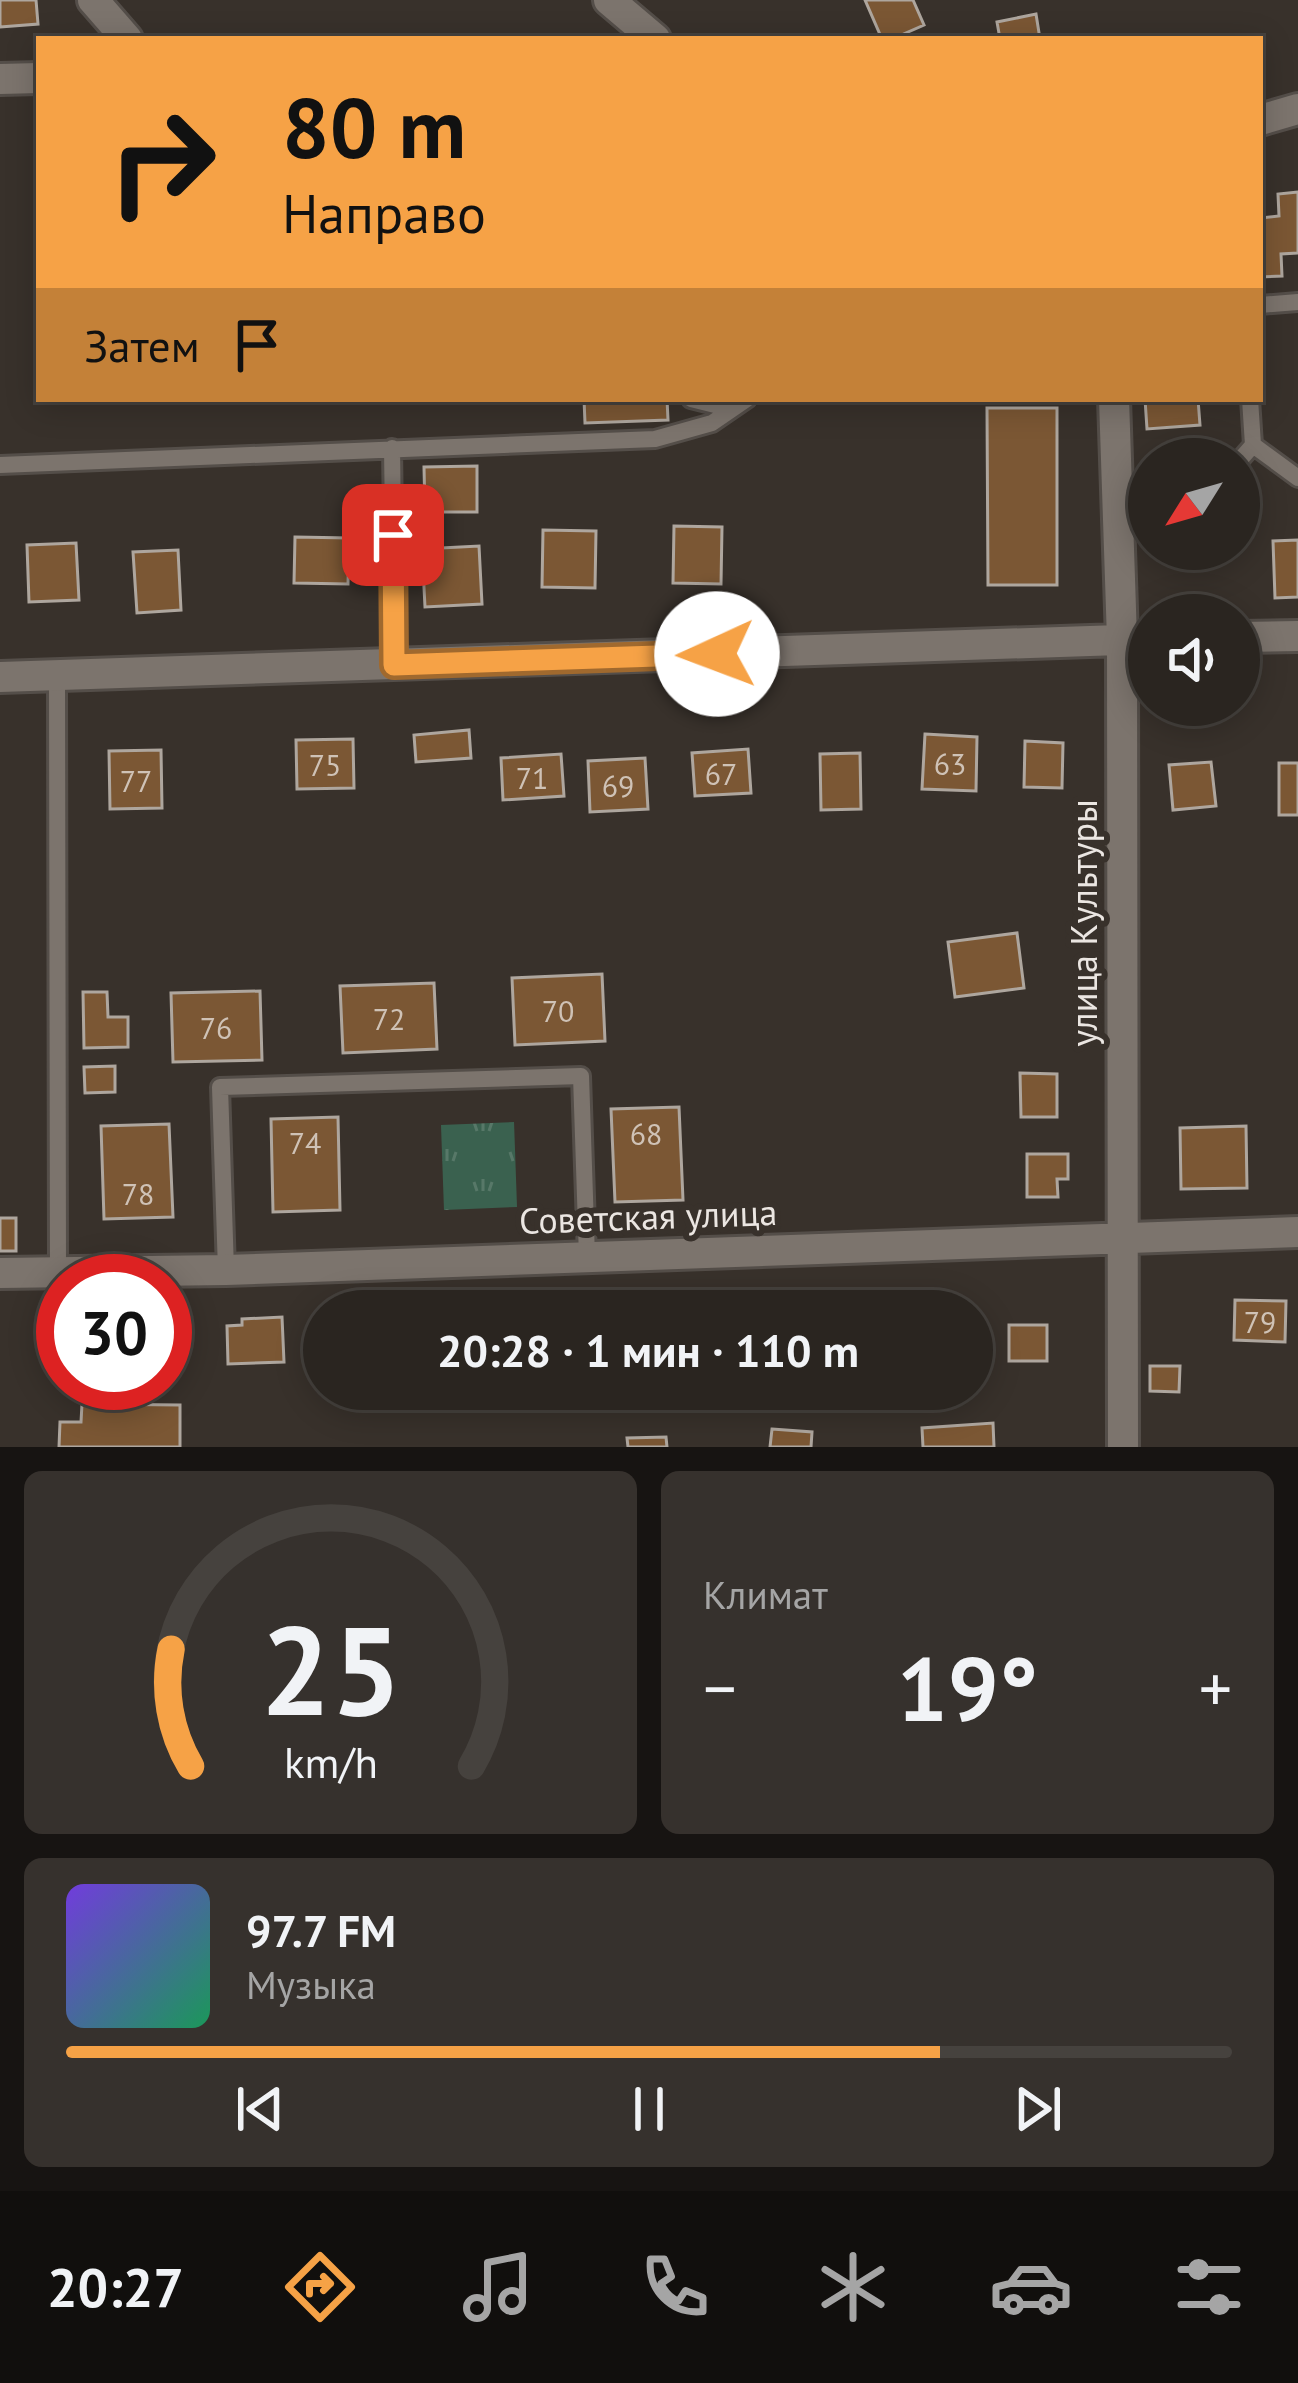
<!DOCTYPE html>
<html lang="ru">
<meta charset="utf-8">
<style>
body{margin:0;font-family:"PT Sans",sans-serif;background:#36312d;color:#f1f3f6;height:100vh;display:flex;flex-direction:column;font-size:45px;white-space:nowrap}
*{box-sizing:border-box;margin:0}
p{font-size:39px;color:#a5a5a5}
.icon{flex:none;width:66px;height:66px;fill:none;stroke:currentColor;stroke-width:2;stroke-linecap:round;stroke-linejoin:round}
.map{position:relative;height:1447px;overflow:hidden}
.side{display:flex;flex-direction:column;gap:24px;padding:24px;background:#171412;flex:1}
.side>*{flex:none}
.top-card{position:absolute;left:36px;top:36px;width:1227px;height:366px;border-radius:0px;box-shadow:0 6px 30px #0003,0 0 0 3px #46423e;background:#f6a246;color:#111;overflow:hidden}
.needle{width:78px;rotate:233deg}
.buttons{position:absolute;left:1128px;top:438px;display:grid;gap:24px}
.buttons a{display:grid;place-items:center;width:132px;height:132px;border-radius:50%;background:#2a2520;box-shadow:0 6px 30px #0003,0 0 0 3px #46423e;font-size:60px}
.speed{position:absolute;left:36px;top:1254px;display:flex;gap:24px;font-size:60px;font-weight:700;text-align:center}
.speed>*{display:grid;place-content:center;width:156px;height:156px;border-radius:50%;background:#2a2520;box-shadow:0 6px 30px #0003,0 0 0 3px #46423e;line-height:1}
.speed .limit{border:18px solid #d22;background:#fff;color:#111}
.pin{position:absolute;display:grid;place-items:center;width:102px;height:102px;color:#fff;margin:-51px;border-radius:24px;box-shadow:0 6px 18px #0006}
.me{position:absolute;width:132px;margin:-66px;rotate:268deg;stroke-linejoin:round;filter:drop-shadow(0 0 9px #0008)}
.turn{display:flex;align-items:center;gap:42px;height:252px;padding:0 48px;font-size:54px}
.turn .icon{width:156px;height:156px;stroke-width:2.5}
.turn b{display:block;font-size:84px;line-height:102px}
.then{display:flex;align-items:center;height:114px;padding:0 48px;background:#0003;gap:24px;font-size:45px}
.big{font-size:90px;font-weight:700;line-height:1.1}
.side .widget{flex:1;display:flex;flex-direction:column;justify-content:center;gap:18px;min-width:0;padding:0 42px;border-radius:18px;background:#36312d}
.side .dial{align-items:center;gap:0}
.dial svg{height:312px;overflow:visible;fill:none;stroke:#46423e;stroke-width:7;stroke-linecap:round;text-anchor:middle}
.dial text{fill:#f1f3f6;stroke:none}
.song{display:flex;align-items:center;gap:36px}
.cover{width:144px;height:144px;border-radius:18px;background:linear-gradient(135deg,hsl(260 70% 55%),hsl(150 70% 35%))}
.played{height:12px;border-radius:6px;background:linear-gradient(90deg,#f6a246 75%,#46423e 75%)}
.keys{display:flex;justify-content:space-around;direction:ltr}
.heat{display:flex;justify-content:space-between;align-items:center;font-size:66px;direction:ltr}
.side .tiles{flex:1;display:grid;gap:24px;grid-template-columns:1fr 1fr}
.widget:last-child{grid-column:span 2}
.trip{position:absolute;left:303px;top:1290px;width:690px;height:120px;border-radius:60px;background:#2a2520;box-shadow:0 6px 30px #0003,0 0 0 3px #46423e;font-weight:700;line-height:120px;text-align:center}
.menu{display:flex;height:192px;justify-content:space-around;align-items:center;background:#110f0d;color:#a5a5a5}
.menu .icon{width:84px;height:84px}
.menu .on{color:#f6a246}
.menu b{font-size:54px;color:#f1f3f6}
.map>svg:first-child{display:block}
</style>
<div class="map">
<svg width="1298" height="1447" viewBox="0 0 1298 1447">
<defs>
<pattern id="grass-tufts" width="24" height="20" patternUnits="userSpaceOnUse" patternTransform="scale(3)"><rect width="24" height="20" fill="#3a614f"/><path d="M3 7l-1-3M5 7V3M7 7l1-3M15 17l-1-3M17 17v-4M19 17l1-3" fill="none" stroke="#577868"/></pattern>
</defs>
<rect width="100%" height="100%" fill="#38312b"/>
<path fill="url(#grass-tufts)" d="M514,1122L517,1207L444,1210L441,1125Z"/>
<path fill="#7b5734" stroke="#aea69e" stroke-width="3" d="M0,0H36L38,24L0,27Z
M865,0H913L924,25L892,39H882Z
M1036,14L1040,39H1000L997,22Z
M1298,192V253L1281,254L1282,276L1260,277V218L1279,216L1278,194Z
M584,399H667L668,420L585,423Z
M1145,399H1198L1200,425L1147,429Z
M987,408H1057V585H988Z
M477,466V512H425L424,467Z
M674,526L722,527L721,584L673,583Z
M543,530L596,531L595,588L542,587Z
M295,537L349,538L348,584L294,583Z
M1298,540V597L1275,598L1273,541Z
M76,543L79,600L29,602L27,545Z
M479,546L482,604L425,607L422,549Z
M178,550L181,610L137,613L133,552Z
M469,730L471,758L416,762L414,735Z
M925,734L977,737L976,791L922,789Z
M353,739L354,788L297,789L296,740Z
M1025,741L1063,743L1062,788L1024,787Z
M748,749L751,793L695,796L692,753Z
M161,750L162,808L110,809L109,751Z
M860,753L861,809L821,810L820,754Z
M561,754L564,796L503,800L501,758Z
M645,758L648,809L590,812L588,761Z
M1211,762L1216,806L1173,810L1169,765Z
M1279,763H1298V815H1279Z
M1017,933L1024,988L955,997L948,942Z
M602,974L605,1041L515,1045L512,978Z
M434,983L437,1049L343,1053L340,986Z
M260,991L262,1060L173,1062L171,993Z
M83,992H107L108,1017H128V1047L84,1048Z
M115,1066V1092L85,1093L84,1067Z
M1020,1073L1057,1074V1117H1021Z
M679,1107L683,1200L615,1202L611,1109Z
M338,1117L340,1210L273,1212L271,1119Z
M169,1124L173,1217L104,1219L101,1126Z
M1246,1126L1247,1188L1181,1189L1180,1128Z
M1027,1154H1068V1179H1057L1058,1197H1027Z
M0,1218H16V1251H0Z
M1235,1300L1286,1301L1285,1342L1234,1340Z
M282,1317L284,1362L228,1364L227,1326L242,1325V1319Z
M1009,1325H1047V1361H1009Z
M1150,1366H1180L1179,1392L1150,1391Z
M415,1389H462L461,1401L415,1397Z
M82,1404L180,1405V1447H59L60,1422H81Z
M993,1423L994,1447H923L922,1428Z
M772,1429L812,1432L811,1447H770Z
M666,1437L667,1447H628L627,1438Z"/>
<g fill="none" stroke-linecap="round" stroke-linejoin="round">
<defs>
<path id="service" d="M1260,305L1298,302
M691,399L731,409
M1253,445L1298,478
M392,448L395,665
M1239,461L1253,445L1250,399
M0,465L655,439L712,423L747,399
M1119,486L1149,483
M57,677L58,1271
M226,1270L220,1087L581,1076L587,1257"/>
<path id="minor" d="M93,0L127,39
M0,79L39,78
M1114,399L1122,639L1123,1447
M1239,637L1298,636
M0,677L1149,639
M0,1273L226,1270L1298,1232"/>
<path id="tertiary" d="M609,0L655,39
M1260,120L1298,109"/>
</defs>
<use href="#service" stroke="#544e49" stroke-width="22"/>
<use href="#minor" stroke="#544e49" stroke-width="36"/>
<use href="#tertiary" stroke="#544e49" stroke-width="36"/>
<use href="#service" stroke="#7c746d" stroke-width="16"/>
<use href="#minor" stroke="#7c746d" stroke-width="30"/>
<use href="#tertiary" stroke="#7c746d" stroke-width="30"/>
</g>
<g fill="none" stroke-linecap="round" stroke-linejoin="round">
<defs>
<path id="route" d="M393,535L394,665L717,654"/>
</defs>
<use href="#route" stroke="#a0692e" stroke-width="30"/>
<use href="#route" stroke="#f6a246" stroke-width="21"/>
</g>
<g text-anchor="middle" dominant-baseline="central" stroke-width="12" stroke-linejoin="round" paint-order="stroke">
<g font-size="30" fill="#cfc2b6">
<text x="950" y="763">63</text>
<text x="325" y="764">75</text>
<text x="721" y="773">67</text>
<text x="532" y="777">71</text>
<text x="136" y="780">77</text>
<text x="618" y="785">69</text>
<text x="558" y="1010">70</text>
<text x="389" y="1018">72</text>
<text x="216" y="1027">76</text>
<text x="646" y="1133">68</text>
<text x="305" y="1142">74</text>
<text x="138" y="1193">78</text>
<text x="1260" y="1321">79</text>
</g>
<g font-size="36" fill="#ebe6e2" stroke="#38312b">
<text transform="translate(1083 923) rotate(-90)">улица Культуры</text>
<text transform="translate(648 1216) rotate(-2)">Советская улица</text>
</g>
</g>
</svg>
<div class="buttons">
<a><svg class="needle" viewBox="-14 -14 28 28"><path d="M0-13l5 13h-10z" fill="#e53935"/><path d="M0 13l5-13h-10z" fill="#a5a5a5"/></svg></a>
<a><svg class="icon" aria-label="sound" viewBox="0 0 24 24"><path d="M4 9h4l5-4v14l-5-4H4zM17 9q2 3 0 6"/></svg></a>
</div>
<div class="speed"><div class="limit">30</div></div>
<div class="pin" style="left:393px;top:535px;background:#d93025"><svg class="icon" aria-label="arrive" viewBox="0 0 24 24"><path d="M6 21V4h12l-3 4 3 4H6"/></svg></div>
<svg class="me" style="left:717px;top:654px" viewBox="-20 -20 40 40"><circle r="19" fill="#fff"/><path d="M0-13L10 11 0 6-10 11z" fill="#f6a246"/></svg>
<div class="trip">20:28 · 1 мин · 110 m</div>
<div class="top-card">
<div class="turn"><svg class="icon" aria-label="right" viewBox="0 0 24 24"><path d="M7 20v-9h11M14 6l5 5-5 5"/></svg><div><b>80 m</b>Направо</div></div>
<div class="then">Затем<svg class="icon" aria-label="arrive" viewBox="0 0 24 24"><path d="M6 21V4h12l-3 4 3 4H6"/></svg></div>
</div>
</div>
<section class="side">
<div class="tiles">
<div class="widget dial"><svg viewBox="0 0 100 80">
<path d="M14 69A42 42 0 1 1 86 69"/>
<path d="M14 69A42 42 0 0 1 9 39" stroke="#f6a246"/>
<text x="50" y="56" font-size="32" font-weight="700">25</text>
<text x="50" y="72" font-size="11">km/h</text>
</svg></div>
<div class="widget"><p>Климат</p>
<div class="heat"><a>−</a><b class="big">19°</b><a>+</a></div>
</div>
<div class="widget">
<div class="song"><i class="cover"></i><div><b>97.7 FM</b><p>Музыка</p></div></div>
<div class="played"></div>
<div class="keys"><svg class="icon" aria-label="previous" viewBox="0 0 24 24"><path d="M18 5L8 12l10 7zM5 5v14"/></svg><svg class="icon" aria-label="pause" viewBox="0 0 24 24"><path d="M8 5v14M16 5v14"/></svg><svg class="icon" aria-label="next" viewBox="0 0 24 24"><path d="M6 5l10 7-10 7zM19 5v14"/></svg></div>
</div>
</div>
</section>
<nav class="menu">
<b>20:27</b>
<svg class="icon on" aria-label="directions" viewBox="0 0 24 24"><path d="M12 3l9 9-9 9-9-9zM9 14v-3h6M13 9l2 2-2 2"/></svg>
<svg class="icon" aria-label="music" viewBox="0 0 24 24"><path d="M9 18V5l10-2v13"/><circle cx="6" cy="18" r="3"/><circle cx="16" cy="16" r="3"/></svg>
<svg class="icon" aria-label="phone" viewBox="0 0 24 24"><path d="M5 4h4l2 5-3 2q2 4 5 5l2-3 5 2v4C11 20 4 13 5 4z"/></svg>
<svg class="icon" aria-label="climate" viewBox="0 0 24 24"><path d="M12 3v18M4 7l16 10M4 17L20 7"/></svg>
<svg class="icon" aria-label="car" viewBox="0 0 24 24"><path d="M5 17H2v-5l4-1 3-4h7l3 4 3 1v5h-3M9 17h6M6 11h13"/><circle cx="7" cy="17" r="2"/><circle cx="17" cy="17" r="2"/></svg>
<svg class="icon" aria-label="filters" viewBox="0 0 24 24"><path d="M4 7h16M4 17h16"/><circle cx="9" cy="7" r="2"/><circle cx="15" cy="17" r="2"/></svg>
</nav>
